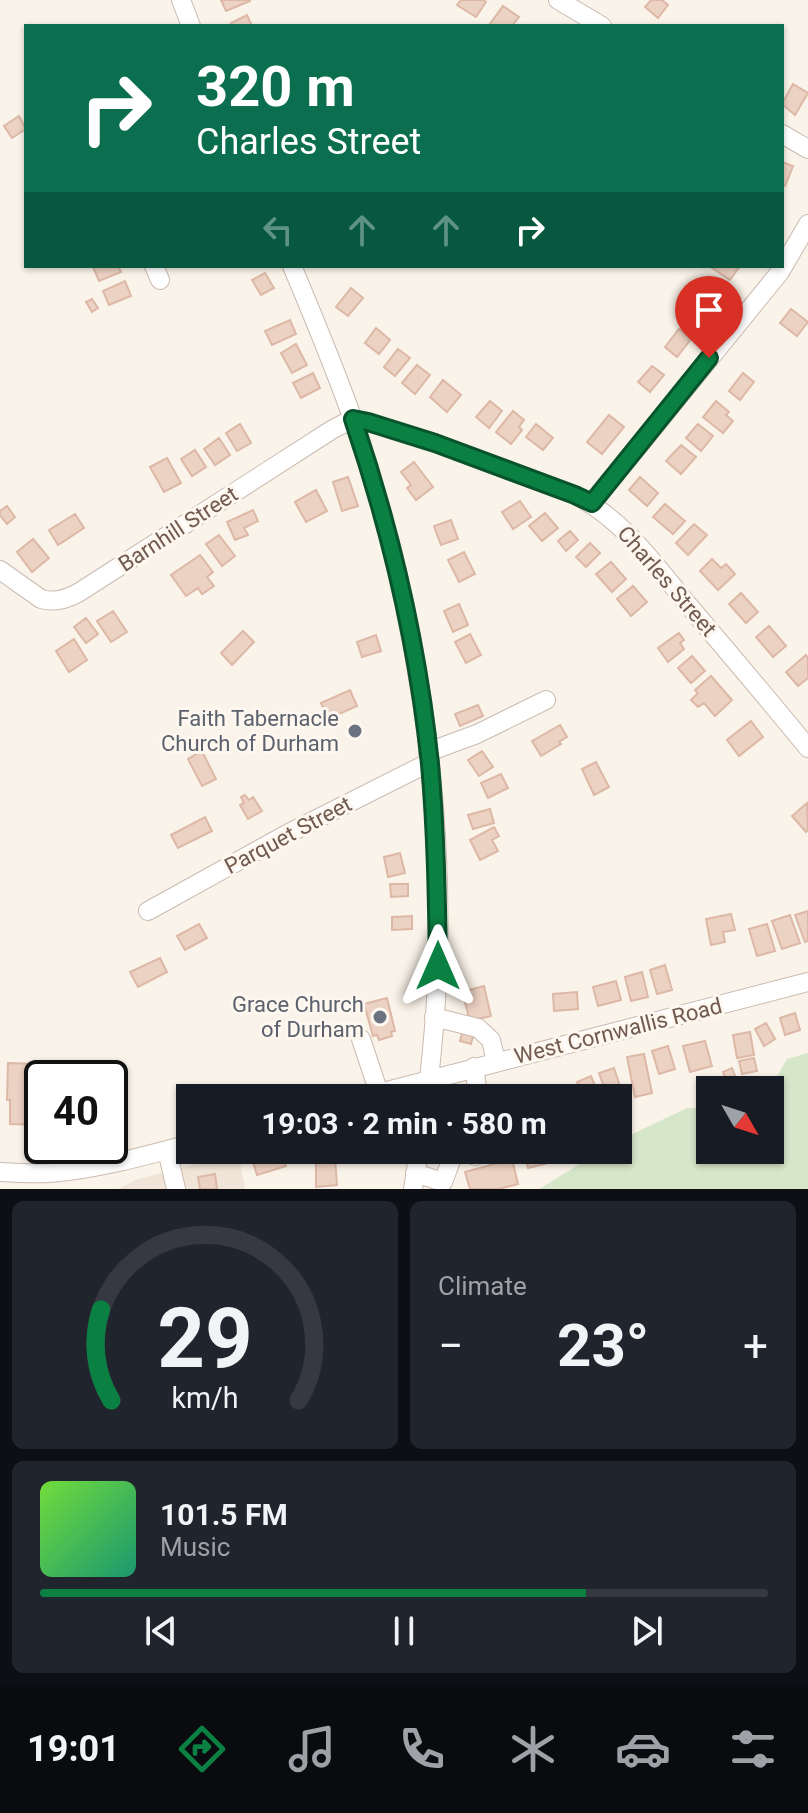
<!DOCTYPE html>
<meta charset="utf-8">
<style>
body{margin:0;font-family:Roboto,sans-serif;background:#20242c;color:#f1f3f6;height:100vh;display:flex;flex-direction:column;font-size:30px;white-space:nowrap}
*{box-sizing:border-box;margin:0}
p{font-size:26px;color:#9ea1a6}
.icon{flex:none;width:44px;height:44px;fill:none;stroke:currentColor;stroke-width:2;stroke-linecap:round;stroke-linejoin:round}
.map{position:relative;height:1189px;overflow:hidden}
.panel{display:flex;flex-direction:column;gap:12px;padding:12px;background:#0d0f14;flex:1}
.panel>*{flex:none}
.guide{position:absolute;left:24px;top:24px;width:760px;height:244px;border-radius:0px;box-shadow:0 2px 6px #0004;background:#0b6e4f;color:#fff;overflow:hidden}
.needle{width:52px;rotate:129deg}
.tools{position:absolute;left:696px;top:1076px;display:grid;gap:16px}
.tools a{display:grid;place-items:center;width:88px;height:88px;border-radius:0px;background:#171b24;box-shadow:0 2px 6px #0004;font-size:40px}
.speed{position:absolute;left:24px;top:1060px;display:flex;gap:16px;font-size:40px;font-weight:700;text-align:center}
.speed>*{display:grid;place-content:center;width:104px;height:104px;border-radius:50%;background:#171b24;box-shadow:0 2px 6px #0004;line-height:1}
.speed .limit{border:4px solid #111;border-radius:12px;background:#fff;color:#111}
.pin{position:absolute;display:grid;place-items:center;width:68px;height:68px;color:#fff;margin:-82px -34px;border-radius:50% 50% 50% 0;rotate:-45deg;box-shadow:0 0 8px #0007}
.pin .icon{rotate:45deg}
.me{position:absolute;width:88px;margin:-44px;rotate:0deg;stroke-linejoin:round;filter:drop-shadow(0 0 6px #0008)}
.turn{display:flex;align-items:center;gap:28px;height:168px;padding:0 40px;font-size:36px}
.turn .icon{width:104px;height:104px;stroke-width:2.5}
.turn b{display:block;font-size:56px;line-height:68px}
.lanes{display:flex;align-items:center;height:76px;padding:0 40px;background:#0003;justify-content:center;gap:40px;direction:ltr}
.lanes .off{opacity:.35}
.big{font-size:60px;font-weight:700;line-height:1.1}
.panel .widget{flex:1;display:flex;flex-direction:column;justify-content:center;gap:12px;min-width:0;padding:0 28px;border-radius:12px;background:#20242c}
.panel .dial{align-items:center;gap:0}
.dial svg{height:208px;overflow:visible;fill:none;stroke:#363941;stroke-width:7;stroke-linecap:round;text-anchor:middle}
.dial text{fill:#f1f3f6;stroke:none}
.song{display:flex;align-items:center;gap:24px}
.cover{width:96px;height:96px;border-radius:12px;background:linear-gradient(135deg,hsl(100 70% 55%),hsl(160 70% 35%))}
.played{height:8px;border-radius:4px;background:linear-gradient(90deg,#0b8043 75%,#363941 75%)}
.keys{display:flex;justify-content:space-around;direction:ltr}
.heat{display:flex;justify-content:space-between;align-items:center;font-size:44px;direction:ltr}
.panel .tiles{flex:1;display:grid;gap:12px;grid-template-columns:1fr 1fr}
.widget:last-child{grid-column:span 2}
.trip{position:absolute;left:176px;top:1084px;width:456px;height:80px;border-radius:0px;background:#171b24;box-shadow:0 2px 6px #0004;font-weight:700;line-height:80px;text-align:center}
.dock{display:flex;height:128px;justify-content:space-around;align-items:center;background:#090b0e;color:#9ea1a6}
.dock .icon{width:56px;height:56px}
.dock .on{color:#0b8043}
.dock b{font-size:36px;color:#f1f3f6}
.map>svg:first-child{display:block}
</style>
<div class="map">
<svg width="808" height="1189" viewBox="0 0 808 1189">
<rect width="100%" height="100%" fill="#faf3e9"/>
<path fill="#f1e4d8" d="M238,1153L245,1189H118L138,1179Z"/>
<path fill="#d6e6c9" d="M808,1053V1189H539L603,1150H618V1141L687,1108H710V1150H770V1090H769L787,1059Z"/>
<path fill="#ecd2c3" stroke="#ddb8a6" stroke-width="2" d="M221,0H250V1L226,11Z
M461,0H484L486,2L476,17L457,5Z
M651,0H662L668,5L658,18L645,7Z
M503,6L519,17L512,26H492L490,24Z
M247,15L252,26H232L231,23Z
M793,84L808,93L795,115L782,104Z
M19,116L26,129L12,138L4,126Z
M782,162L793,166L785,186L782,184Z
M118,266L121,272L99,281L93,267Z
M709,266H740L730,280Z
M265,273L274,288L261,295L252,280Z
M125,281L131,296L109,305L103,291Z
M351,288L363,298L348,316L336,307Z
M92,299L98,308L92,312L86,302Z
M791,309L808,322L797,336L780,323Z
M290,320L296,334L272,345L265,331Z
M376,328L390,340L379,354L365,343Z
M679,329L691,339L677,357L665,347Z
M296,344L307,365L292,373L281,353Z
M398,349L410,358L395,376L384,367Z
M417,365L430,375L415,394L402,383Z
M652,366L664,375L650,392L638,382Z
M313,373L320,388L301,398L293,383Z
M743,373L754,382L740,400L729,391Z
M443,380L461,395L447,412L430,397Z
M490,401L502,411L489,428L476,417Z
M716,401L729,412L726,415L733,421L723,433L703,417Z
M513,411L524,420L519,427L522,430L511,444L496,432Z
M609,415L624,427L602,454L587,442Z
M240,424L251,443L237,451L226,433Z
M536,424L553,438L543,450L526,437Z
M698,424L713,436L701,451L686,438Z
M219,438L230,455L215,465L204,449Z
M681,445L696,457L681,474L666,461Z
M195,450L206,467L192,476L181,459Z
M167,458L181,483L164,492L150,467Z
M414,462L433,487L416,500L407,488L411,485L401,472Z
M348,477L358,506L342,511L333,482Z
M640,477L658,493L647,506L629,490Z
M316,490L327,511L306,522L295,502Z
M520,501L531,517L513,529L502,512Z
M665,504L685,521L673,534L653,517Z
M7,506L15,517L7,524L0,515V511Z
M253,510L258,521L244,528L248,535L235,540L227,522Z
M545,513L558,528L542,541L529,526Z
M75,514L84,528L58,545L49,530Z
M451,520L458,539L441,545L434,526Z
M694,524L707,535L688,555L676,543Z
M570,531L578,540L566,551L558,541Z
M219,535L235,556L222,566L206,544Z
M33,539L49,558L32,572L17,552Z
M590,543L600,553L586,567L576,557Z
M464,552L475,574L459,582L448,560Z
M200,555L213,572L207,577L214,586L202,594L198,588L186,596L171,575Z
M712,559L721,568L726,564L735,574L718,590L700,571Z
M611,562L626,579L612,592L596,574Z
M633,586L647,602L631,616L617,599Z
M741,593L758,612L746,623L729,604Z
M459,604L468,625L453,632L444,611Z
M113,611L127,632L111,642L97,621Z
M86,618L98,634L86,643L74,627Z
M769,626L786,646L773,657L756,637Z
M243,631L254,642L232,665L221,653Z
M679,633L684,640L680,643L684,649L668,662L658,648Z
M470,634L481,655L466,663L455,642Z
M376,635L381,651L362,657L357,642Z
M74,639L87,660L69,672L56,651Z
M806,655L808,658V678L798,686L786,672Z
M692,656L705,671L691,683L678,668Z
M711,676L732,700L715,716L704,703L698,707L691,700L698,693L695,690Z
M350,690L357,706L328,719L321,703Z
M478,705L483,716L460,726L455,714Z
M751,721L763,737L739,756L727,740Z
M560,725L567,737L559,742L561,744L541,756L532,741Z
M202,751L216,779L202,786L188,759Z
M482,751L493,767L479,776L468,760Z
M596,762L609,787L594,795L582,769Z
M501,774L508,788L488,798L481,783Z
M245,795L249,800L253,797L262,811L248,819L240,805L244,803L241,797Z
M807,803L808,830L806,832L792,816Z
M490,809L494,823L473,829L468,815Z
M205,817L212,831L178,848L171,835Z
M494,827L499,836L492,840L498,851L480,860L470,840Z
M400,853L405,873L388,877L384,857Z
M390,884H408V896L391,897Z
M808,911V941L805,942L795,915Z
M731,914L735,930L723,932L725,942L711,945L706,919Z
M790,915L800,943L782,949L772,921Z
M412,916V929L392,930V917Z
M199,924L207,938L185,950L177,936Z
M767,924L775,951L757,956L749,929Z
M160,958L167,972L138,987L130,972Z
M665,965L672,990L657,994L650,970Z
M642,972L648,997L631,1001L625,977Z
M616,981L621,1000L598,1006L593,987Z
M484,986L491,1016L470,1021L462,992Z
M577,992L578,1009L554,1011L553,994Z
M387,998L395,1031L391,1032L392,1036L379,1040L377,1035L373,1036L364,1004Z
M795,1013L800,1030L785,1035L780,1018Z
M766,1023L775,1039L764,1046L755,1029Z
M463,1029L474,1033L471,1044L460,1041Z
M750,1032L754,1055L737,1058L733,1035Z
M705,1041L712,1066L690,1072L683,1046Z
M668,1046L675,1069L659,1074L652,1051Z
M644,1054L652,1093L635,1097L627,1057Z
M754,1058L757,1071L742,1074L739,1061Z
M8,1063L35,1064V1078L42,1079V1125L10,1124V1100H7Z
M614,1068L623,1095L608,1098L599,1073Z
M732,1068L740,1089L737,1090H730L723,1072Z
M591,1076L600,1098H584L577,1082Z
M281,1150L286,1166L257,1175L252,1159Z
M363,1150H383L374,1160Z
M523,1150H567L568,1158L528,1168Z
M335,1158L337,1185L316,1187V1160Z
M512,1159L518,1184L499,1189H470L465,1172Z
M215,1174L217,1189H200L198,1177Z"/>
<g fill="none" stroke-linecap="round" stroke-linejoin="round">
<defs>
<path id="minor" d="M181,0L191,26
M558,0L602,26
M782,134L808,149
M154,266L160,280
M292,266C317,325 342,385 362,446C416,612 443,791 438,965C436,1010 432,1054 427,1098
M592,503L780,272L808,224
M0,570L41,599C55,603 66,599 78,593L333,429L353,419L368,422L435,443L575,495C624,520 655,565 689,606C729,653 769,700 808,748
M428,752L477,734L546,700
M148,911L287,834L430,762
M434,1017L478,1028L491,1040L496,1062
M361,1039L379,1093
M474,1067L478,1094L483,1098
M360,1098L808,982
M167,1150L176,1189
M388,1150L419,1153
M0,1172C16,1173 33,1174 50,1173C98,1169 144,1156 190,1144
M415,1173L443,1182L455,1150L476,1156L483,1150
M413,1189L419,1150"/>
</defs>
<use href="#minor" stroke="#cbbab0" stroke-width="20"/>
<use href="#minor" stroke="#fff" stroke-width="18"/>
</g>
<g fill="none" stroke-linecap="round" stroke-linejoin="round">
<defs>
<path id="route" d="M438,966C437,898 436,831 430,764C418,647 391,531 353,419L368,422L435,443L575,495L592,503L709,358"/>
</defs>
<use href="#route" stroke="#07532c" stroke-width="20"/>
<use href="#route" stroke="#0b8043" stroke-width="14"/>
</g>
<g fill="#6b7280" stroke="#fdf7ef" stroke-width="3">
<circle cx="355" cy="731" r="8"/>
<circle cx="380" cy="1017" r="8"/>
</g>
<g text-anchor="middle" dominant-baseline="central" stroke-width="6" stroke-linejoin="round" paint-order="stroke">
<g font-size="22" fill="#715a4f" stroke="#fdf7ef">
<text transform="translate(178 529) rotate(-33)">Barnhill Street</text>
<text transform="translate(667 581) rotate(49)">Charles Street</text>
<text transform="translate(288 835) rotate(-28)">Parquet Street</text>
<text transform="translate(618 1031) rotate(-14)">West Cornwallis Road</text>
</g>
<g font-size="22" fill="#5b616d" stroke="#fdf7ef" text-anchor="end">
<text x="339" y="718">Faith Tabernacle<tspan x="339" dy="25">Church of Durham</tspan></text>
<text x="364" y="1004">Grace Church<tspan x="364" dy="25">of Durham</tspan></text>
</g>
</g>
</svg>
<div class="tools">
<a><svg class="needle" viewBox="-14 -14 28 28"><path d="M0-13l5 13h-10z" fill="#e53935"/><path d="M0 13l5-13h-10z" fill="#9ea1a6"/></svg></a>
</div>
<div class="speed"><div class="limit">40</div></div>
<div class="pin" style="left:709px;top:358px;background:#d93025"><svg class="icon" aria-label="arrive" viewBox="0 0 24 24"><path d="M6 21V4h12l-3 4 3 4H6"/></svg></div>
<svg class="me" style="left:438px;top:966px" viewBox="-20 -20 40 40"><path d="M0-17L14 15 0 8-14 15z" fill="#0b8043" stroke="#fff" stroke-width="4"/></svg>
<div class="trip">19:03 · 2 min · 580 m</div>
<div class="guide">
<div class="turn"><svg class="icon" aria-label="right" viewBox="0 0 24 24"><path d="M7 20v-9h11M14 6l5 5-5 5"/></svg><div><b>320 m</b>Charles Street</div></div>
<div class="lanes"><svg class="icon off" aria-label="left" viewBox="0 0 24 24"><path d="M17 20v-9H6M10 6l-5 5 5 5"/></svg><svg class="icon off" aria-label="ahead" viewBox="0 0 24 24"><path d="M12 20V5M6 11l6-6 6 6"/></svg><svg class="icon off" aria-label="ahead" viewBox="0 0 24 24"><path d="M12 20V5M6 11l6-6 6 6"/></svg><svg class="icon" aria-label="right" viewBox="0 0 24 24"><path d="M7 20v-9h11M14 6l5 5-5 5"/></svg></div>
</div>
</div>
<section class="panel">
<div class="tiles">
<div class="widget dial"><svg viewBox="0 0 100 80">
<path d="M14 69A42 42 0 1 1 86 69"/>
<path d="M14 69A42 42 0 0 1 10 34" stroke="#0b8043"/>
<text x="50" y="56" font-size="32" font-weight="700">29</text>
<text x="50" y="72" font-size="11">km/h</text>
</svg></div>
<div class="widget"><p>Climate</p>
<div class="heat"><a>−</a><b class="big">23°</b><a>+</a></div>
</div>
<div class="widget">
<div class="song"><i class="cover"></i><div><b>101.5 FM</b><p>Music</p></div></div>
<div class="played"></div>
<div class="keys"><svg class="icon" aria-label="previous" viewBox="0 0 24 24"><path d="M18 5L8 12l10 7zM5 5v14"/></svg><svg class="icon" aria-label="pause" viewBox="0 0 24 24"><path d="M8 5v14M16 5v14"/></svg><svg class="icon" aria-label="next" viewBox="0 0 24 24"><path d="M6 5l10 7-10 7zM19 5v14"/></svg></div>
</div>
</div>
</section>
<nav class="dock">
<b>19:01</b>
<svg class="icon on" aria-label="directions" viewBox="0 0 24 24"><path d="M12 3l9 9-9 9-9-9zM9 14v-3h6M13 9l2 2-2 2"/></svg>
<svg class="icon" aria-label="music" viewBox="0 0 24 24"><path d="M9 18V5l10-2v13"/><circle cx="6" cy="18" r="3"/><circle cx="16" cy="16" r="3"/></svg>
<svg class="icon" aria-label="phone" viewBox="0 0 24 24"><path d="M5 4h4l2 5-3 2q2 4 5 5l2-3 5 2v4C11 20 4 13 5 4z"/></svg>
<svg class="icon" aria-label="climate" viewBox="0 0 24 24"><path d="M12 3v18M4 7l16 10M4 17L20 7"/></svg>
<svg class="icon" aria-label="car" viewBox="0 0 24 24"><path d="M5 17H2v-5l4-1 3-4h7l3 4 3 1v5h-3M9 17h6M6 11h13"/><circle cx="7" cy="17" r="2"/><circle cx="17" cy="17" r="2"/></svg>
<svg class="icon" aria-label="filters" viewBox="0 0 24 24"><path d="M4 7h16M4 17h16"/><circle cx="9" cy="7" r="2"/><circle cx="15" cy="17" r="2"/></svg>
</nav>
